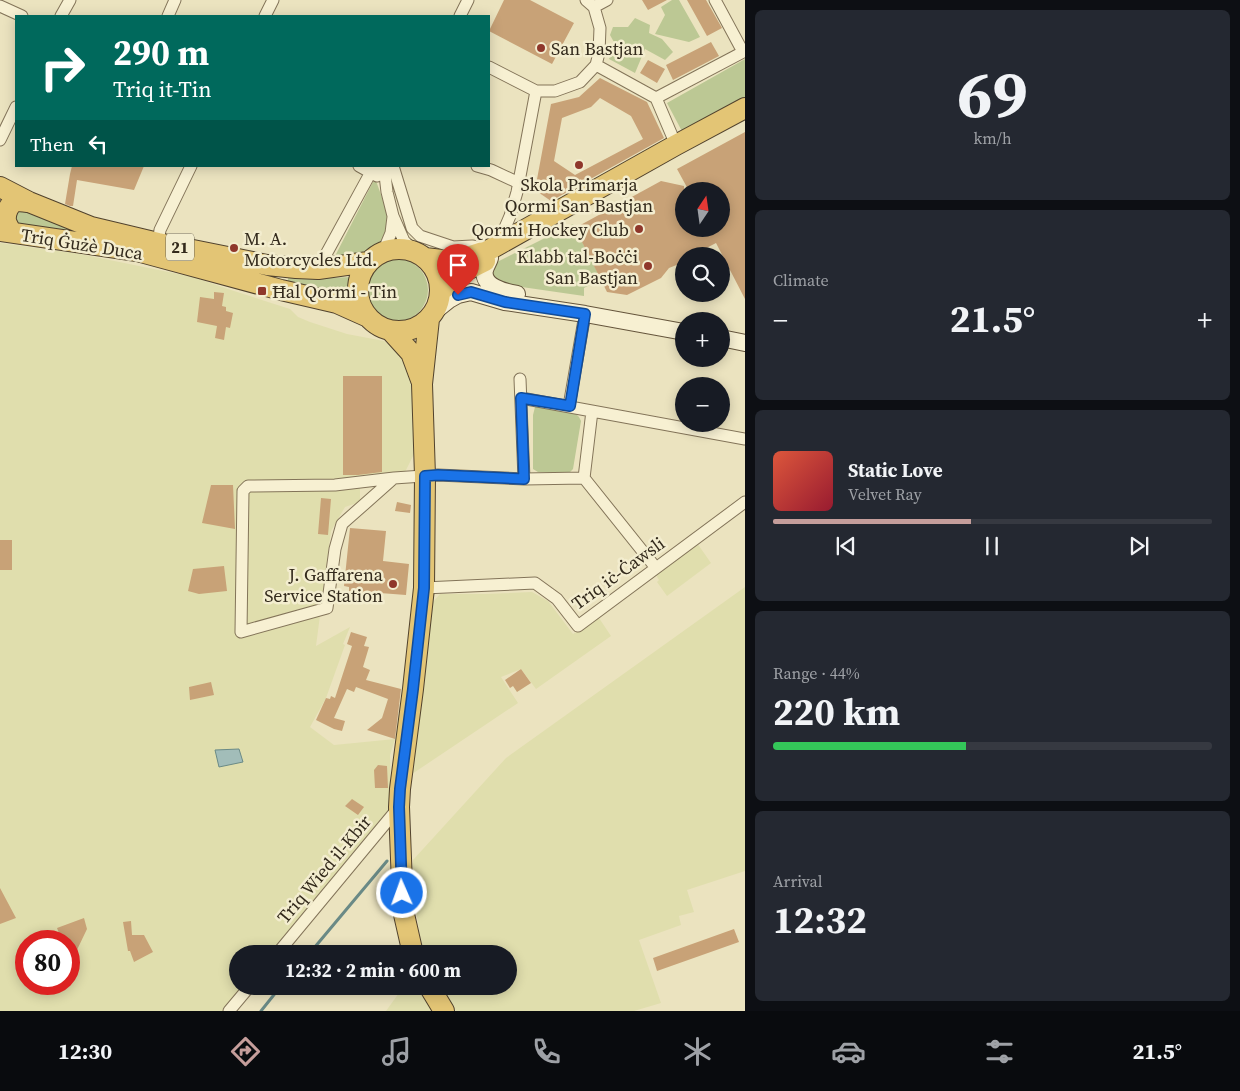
<!DOCTYPE html>
<meta charset="utf-8">
<style>
body{margin:0;font-family:"Source Serif 4",serif;background:#242831;color:#f1f3f6;height:100vh;display:flex;flex-direction:column;font-size:19px;white-space:nowrap}
*{box-sizing:border-box;margin:0}
p{font-size:16px;color:#9ea1a6}
.icon{flex:none;width:28px;height:28px;fill:none;stroke:currentColor;stroke-width:2;stroke-linecap:round;stroke-linejoin:round}
.map{position:relative;flex:1;overflow:hidden}
.side{display:flex;flex-direction:column;gap:10px;padding:10px;background:#0d0f14;width:495px}
.side>*{flex:none}
.top-card{position:absolute;left:15px;top:15px;width:475px;height:152px;border-radius:0px;box-shadow:0 2px 12px #0003;background:#00695c;color:#fff;overflow:hidden}
.needle{width:32px;rotate:13deg}
.fabs{position:absolute;left:675px;top:182px;display:grid;gap:10px}
.fabs a{display:grid;place-items:center;width:55px;height:55px;border-radius:50%;background:#171b24;box-shadow:0 2px 12px #0003;font-size:25px}
.speed{position:absolute;left:15px;top:930px;display:flex;gap:10px;font-size:25px;font-weight:700;text-align:center}
.speed>*{display:grid;place-content:center;width:65px;height:65px;border-radius:50%;background:#171b24;box-shadow:0 2px 12px #0003;line-height:1}
.speed .limit{border:8px solid #d22;background:#fff;color:#111}
.pin{position:absolute;display:grid;place-items:center;width:42px;height:42px;color:#fff;margin:-51px -21px;border-radius:50% 50% 50% 0;rotate:-45deg;box-shadow:0 0 5px #0007}
.pin .icon{rotate:45deg}
.me{position:absolute;width:55px;margin:-28px;rotate:358deg;stroke-linejoin:round;filter:drop-shadow(0 0 4px #0008)}
.turn{display:flex;align-items:center;gap:18px;height:105px;padding:0 15px;font-size:22px}
.turn .icon{width:65px;height:65px;stroke-width:2.5}
.turn b{display:block;font-size:35px;line-height:42px}
.then{display:flex;align-items:center;height:48px;padding:0 15px;background:#0003;gap:10px;font-size:19px}
.big{font-size:38px;font-weight:700;line-height:1.1}
.side .card{flex:1;display:flex;flex-direction:column;justify-content:center;gap:8px;min-width:0;padding:0 18px;border-radius:8px;background:#242831}
.side .dial{align-items:center;gap:0}
.dial b{font-size:65px;line-height:1}
.song{display:flex;align-items:center;gap:15px}
.cover{width:60px;height:60px;border-radius:8px;background:linear-gradient(135deg,hsl(10 70% 55%),hsl(350 70% 35%))}
.played{height:5px;border-radius:2px;background:linear-gradient(90deg,#c59e9b 45%,#363941 45%)}
.keys{display:flex;justify-content:space-around;direction:ltr}
.heat{display:flex;justify-content:space-between;align-items:center;font-size:28px;direction:ltr}
.charge{height:8px;border-radius:4px;background:linear-gradient(90deg,#34c759 44%,#363941 0)}
.trip{position:absolute;left:229px;top:945px;width:288px;height:50px;border-radius:25px;background:#171b24;box-shadow:0 2px 12px #0003;font-weight:700;line-height:50px;text-align:center}
.menu{display:flex;height:80px;justify-content:space-around;align-items:center;background:#090b0e;color:#9ea1a6}
.menu .icon{width:35px;height:35px}
.menu .on{color:#c59e9b}
.menu b{font-size:22px;color:#f1f3f6}
main{display:flex;flex:1;min-height:0}
.map>svg:first-child{display:block}
</style>
<main>
<div class="map">
<svg width="745" height="1011" viewBox="0 0 745 1011">
<rect width="100%" height="100%" fill="#ebe3bf"/>
<path fill="#e0dead" fill-rule="evenodd" d="M0,243L80,254L193,277L231,290L290,309L298,317L310,322L347,334L384,341L399,352L413,374L418,446L404,474L360,486V502L345,507L331,531L316,646L350,627L343,644L345,645L326,698L310,727L334,745L395,739L390,755L391,809L274,954H238V986H248L228,1011H0ZM26,941H69V984H26Z
M697,543L711,563L667,596L657,582L659,580L656,575Z
M745,587V871L687,890L694,912L679,916L681,925L639,940L661,1003L634,1011H456L440,986H508V954H423L412,885L413,860L506,758Z
M532,592L548,601L573,634L599,618L611,636L536,689L521,669L501,677L518,703L412,774L411,761L433,602L440,594H485Z
M404,986H418L434,1011H386Z"/>
<path fill="#bcc894" d="M672,0H679L700,37L689,42L655,34L665,15L661,7Z
M635,18L650,25L649,33L662,39L673,52L665,60L645,49L635,73L609,59L615,44L610,35L613,27H628Z
M745,59V101L684,135L667,103Z
M375,178L390,220L382,244L364,255L333,260Z
M18,208L258,271L257,275L15,224L14,212Z
M573,224L601,279L584,288V296L501,284L492,277L490,269L495,263Z
M366 290a31 31 0 1 1 62 0a31 31 0 1 1-62 0Z
M289,275L329,278L351,277L349,289L351,301L287,283Z
M541,406L575,413L579,417L581,421L573,469L568,474L538,472L533,469V415L535,407Z"/>
<path fill="#a2bdb9" stroke="#6a8a86" d="M239,749L243,762L219,767L215,750Z"/>
<g fill="none" stroke-linecap="round" stroke-linejoin="round">
<path stroke="#6a8a86" stroke-width="3" d="M309,954L387,861
M261,1011L281,986"/>
</g>
<path fill="#c8a277" fill-rule="evenodd" d="M504,0H530L574,23L552,64L489,31Z
M642,0H667L648,10Z
M687,0H706L722,28L707,36Z
M711,42L719,56L673,80L666,65Z
M648,60L665,69L657,83L640,73Z
M600,78L647,102L664,138L551,201L535,190L551,104L579,97ZM600,98L631,116L643,139L575,175L554,161L562,118L591,107Z
M745,132V299L716,243L691,256H684V262L669,268L661,278L627,295L607,292L575,228L661,181L684,186V229H721V191H689L677,169Z
M72,166H144L134,190L77,180L73,206H70L65,204L70,174Z
M214,292L224,293L222,306L226,307V311L233,313L230,328L226,327L224,340L215,338L217,326L197,322L200,297L214,299Z
M343,376H382V472L358,475H343Z
M211,485H233L235,529L202,523Z
M321,498L331,499L328,535L318,534Z
M397,502L411,505L410,513L395,511Z
M350,528L386,531L383,561L409,564L406,595L380,593V596L349,592V587L344,586Z
M0,540H12V570H0Z
M224,566L227,591L199,594L188,591L193,569Z
M351,632L367,637L364,646L369,647L363,667L370,670L366,680L401,689L395,739L367,730L382,718L388,699L356,687L354,692L347,689L334,718L345,721L342,731L334,729L316,720L326,698L330,699L331,696L335,698L352,646L347,644Z
M521,669L531,683L517,692L513,686L510,688L505,680Z
M211,682L214,695L190,700L189,687Z
M378,765L387,766L388,788H375L374,770Z
M352,799L364,807L358,815L345,806Z
M0,888L16,918L0,924Z
M84,918L87,929L76,952L69,950V941H62L57,928Z
M131,921L132,935H144L153,952L134,962L130,951H128L123,922Z
M734,929L739,942L657,971L653,958Z"/>
<g fill="none" stroke-linecap="round" stroke-linejoin="round">
<defs>
<path id="minor" d="M715,0L743,52
M0,6L22,16
M594,7L607,0
M61,16L70,0
M168,16L175,0
M265,16L273,0
M460,16L468,0
M596,65L656,98L676,145
M489,67L536,91H555L580,82L596,65L599,53L600,28L594,7L586,0
M656,98L745,51
M0,140L16,107
M359,166L377,176
M384,166L387,192L393,216L404,241L416,252
M393,166L412,228L420,236L453,247L472,246L483,248
M477,166L491,170L519,183
M158,243L160,230L191,166
M498,244L510,216L517,192L536,91
M383,252L391,233L393,217
M318,269L371,172L376,166
M520,379L524,479
M521,398L745,439
M569,406L585,314
M394,478L342,524L335,549L327,608L241,632L243,491L248,486L335,485L394,478L438,475L524,479L584,478L656,568
M584,478L592,411
M424,588L535,583L557,599L578,626L745,502
M277,954L399,807
M229,1011L250,986"/>
<path id="secondary" d="M490,258C489,262 486,266 485,270C481,286 505,292 517,294
M434,312L449,300L458,295L471,292L505,302L585,314L684,332
M721,338L745,343"/>
<path id="trunk" d="M0,187L29,202L91,227L158,243L267,265L296,268L318,269L368,262
M0,231L137,251L281,290L337,303L366,316
M11,232C10,229 7,225 6,221C5,213 9,203 17,201C21,201 26,202 29,202
M358 290a41 41 0 1 1 82 0a41 41 0 1 1-82 0Z
M425,258L442,260H458L489,250L676,145L745,108
M441,291L463,272L485,261
M392,332L411,353L421,380
M413,954L403,910L399,807L400,789L413,689L424,588L425,476L422,384L429,319
M429,986L444,1011"/>
</defs>
<use href="#minor" stroke="#837459" stroke-width="13"/>
<use href="#secondary" stroke="#65553c" stroke-width="18"/>
<use href="#trunk" stroke="#51422d" stroke-width="22"/>
<use href="#minor" stroke="#f7f0d2" stroke-width="11"/>
<use href="#secondary" stroke="#f7f0d2" stroke-width="16"/>
<use href="#trunk" stroke="#e3c575" stroke-width="20"/>
</g>
<g fill="none" stroke-linecap="round" stroke-linejoin="round">
<defs>
<path id="route" d="M402,893L399,807L400,789L413,689L424,588L425,476L438,475L524,479L521,398L570,406L585,314L505,302L471,292L458,295"/>
</defs>
<use href="#route" stroke="#114b97" stroke-width="12"/>
<use href="#route" stroke="#1a73e8" stroke-width="9"/>
</g>
<g fill="#8f372b" stroke="#f3edcf" stroke-width="2">
<circle cx="541" cy="48" r="5"/>
<circle cx="579" cy="165" r="5"/>
<circle cx="639" cy="229" r="5"/>
<circle cx="234" cy="248" r="5"/>
<circle cx="648" cy="266" r="5"/>
<rect x="257" y="286" width="10" height="10" rx="2.5"/>
<circle cx="393" cy="584" r="5"/>
</g>
<g text-anchor="middle" dominant-baseline="central" stroke-width="5" stroke-linejoin="round" paint-order="stroke">
<rect fill="#f3edcf" stroke="#6d6452" stroke-width="1" x="166" y="233.5" width="28" height="27" rx="4"/>
<g font-size="16" font-weight="bold" fill="#332a1c">
<text x="180" y="247">21</text>
</g>
<g font-size="18" fill="#332a1c" stroke="#f3edcf" text-anchor="start">
<text x="551" y="48">San Bastjan</text>
<text x="579" y="184" text-anchor="middle">Skola Primarja<tspan x="579" dy="21">Qormi San Bastjan</tspan></text>
<text x="629" y="229" text-anchor="end">Qormi Hockey Club</text>
<text x="244" y="238">M. A.<tspan x="244" dy="21">Motorcycles Ltd.</tspan></text>
<text x="638" y="256" text-anchor="end">Klabb tal-Boċċi<tspan x="638" dy="21">San Bastjan</tspan></text>
<text x="272" y="291">Ħal Qormi - Tin</text>
<text x="383" y="574" text-anchor="end">J. Gaffarena<tspan x="383" dy="21">Service Station</tspan></text>
</g>
<g font-size="18" fill="#332a1c" stroke="#f3edcf">
<text transform="translate(82 244) rotate(9)">Triq Ġużè Duca</text>
<text transform="translate(618 573) rotate(-36)">Triq iċ-Ċawsli</text>
<text transform="translate(324 869) rotate(-50)">Triq Wied il-Kbir</text>
</g>
</g>
</svg>
<div class="fabs">
<a><svg class="needle" viewBox="-14 -14 28 28"><path d="M0-13l5 13h-10z" fill="#e53935"/><path d="M0 13l5-13h-10z" fill="#9ea1a6"/></svg></a>
<a><svg class="icon" aria-label="search" viewBox="0 0 24 24"><circle cx="10" cy="10" r="6"/><path d="M15 15l6 6"/></svg></a>
<a>+</a>
<a>−</a>
</div>
<div class="speed"><div class="limit">80</div></div>
<div class="pin" style="left:458px;top:295px;background:#d93025"><svg class="icon" aria-label="arrive" viewBox="0 0 24 24"><path d="M6 21V4h12l-3 4 3 4H6"/></svg></div>
<svg class="me" style="left:402px;top:893px" viewBox="-20 -20 40 40"><circle r="17" fill="#1a73e8" stroke="#fff" stroke-width="3"/><path d="M0-11L8 9 0 5-8 9z" fill="#fff"/></svg>
<div class="trip">12:32 · 2 min · 600 m</div>
<div class="top-card">
<div class="turn"><svg class="icon" aria-label="right" viewBox="0 0 24 24"><path d="M7 20v-9h11M14 6l5 5-5 5"/></svg><div><b>290 m</b>Triq it-Tin</div></div>
<div class="then">Then<svg class="icon" aria-label="left" viewBox="0 0 24 24"><path d="M17 20v-9H6M10 6l-5 5 5 5"/></svg></div>
</div>
</div>
<section class="side">
<div class="card dial"><b>69</b><p>km/h</p></div>
<div class="card"><p>Climate</p>
<div class="heat"><a>−</a><b class="big">21.5°</b><a>+</a></div>
</div>
<div class="card">
<div class="song"><i class="cover"></i><div><b>Static Love</b><p>Velvet Ray</p></div></div>
<div class="played"></div>
<div class="keys"><svg class="icon" aria-label="previous" viewBox="0 0 24 24"><path d="M18 5L8 12l10 7zM5 5v14"/></svg><svg class="icon" aria-label="pause" viewBox="0 0 24 24"><path d="M8 5v14M16 5v14"/></svg><svg class="icon" aria-label="next" viewBox="0 0 24 24"><path d="M6 5l10 7-10 7zM19 5v14"/></svg></div>
</div>
<div class="card"><p>Range · 44%</p><b class="big">220 km</b><div class="charge"></div></div>
<div class="card"><p>Arrival</p><b class="big">12:32</b></div>
</section>
</main>
<nav class="menu">
<b>12:30</b>
<svg class="icon on" aria-label="directions" viewBox="0 0 24 24"><path d="M12 3l9 9-9 9-9-9zM9 14v-3h6M13 9l2 2-2 2"/></svg>
<svg class="icon" aria-label="music" viewBox="0 0 24 24"><path d="M9 18V5l10-2v13"/><circle cx="6" cy="18" r="3"/><circle cx="16" cy="16" r="3"/></svg>
<svg class="icon" aria-label="phone" viewBox="0 0 24 24"><path d="M5 4h4l2 5-3 2q2 4 5 5l2-3 5 2v4C11 20 4 13 5 4z"/></svg>
<svg class="icon" aria-label="climate" viewBox="0 0 24 24"><path d="M12 3v18M4 7l16 10M4 17L20 7"/></svg>
<svg class="icon" aria-label="car" viewBox="0 0 24 24"><path d="M5 17H2v-5l4-1 3-4h7l3 4 3 1v5h-3M9 17h6M6 11h13"/><circle cx="7" cy="17" r="2"/><circle cx="17" cy="17" r="2"/></svg>
<svg class="icon" aria-label="filters" viewBox="0 0 24 24"><path d="M4 7h16M4 17h16"/><circle cx="9" cy="7" r="2"/><circle cx="15" cy="17" r="2"/></svg>
<b>21.5°</b>
</nav>
